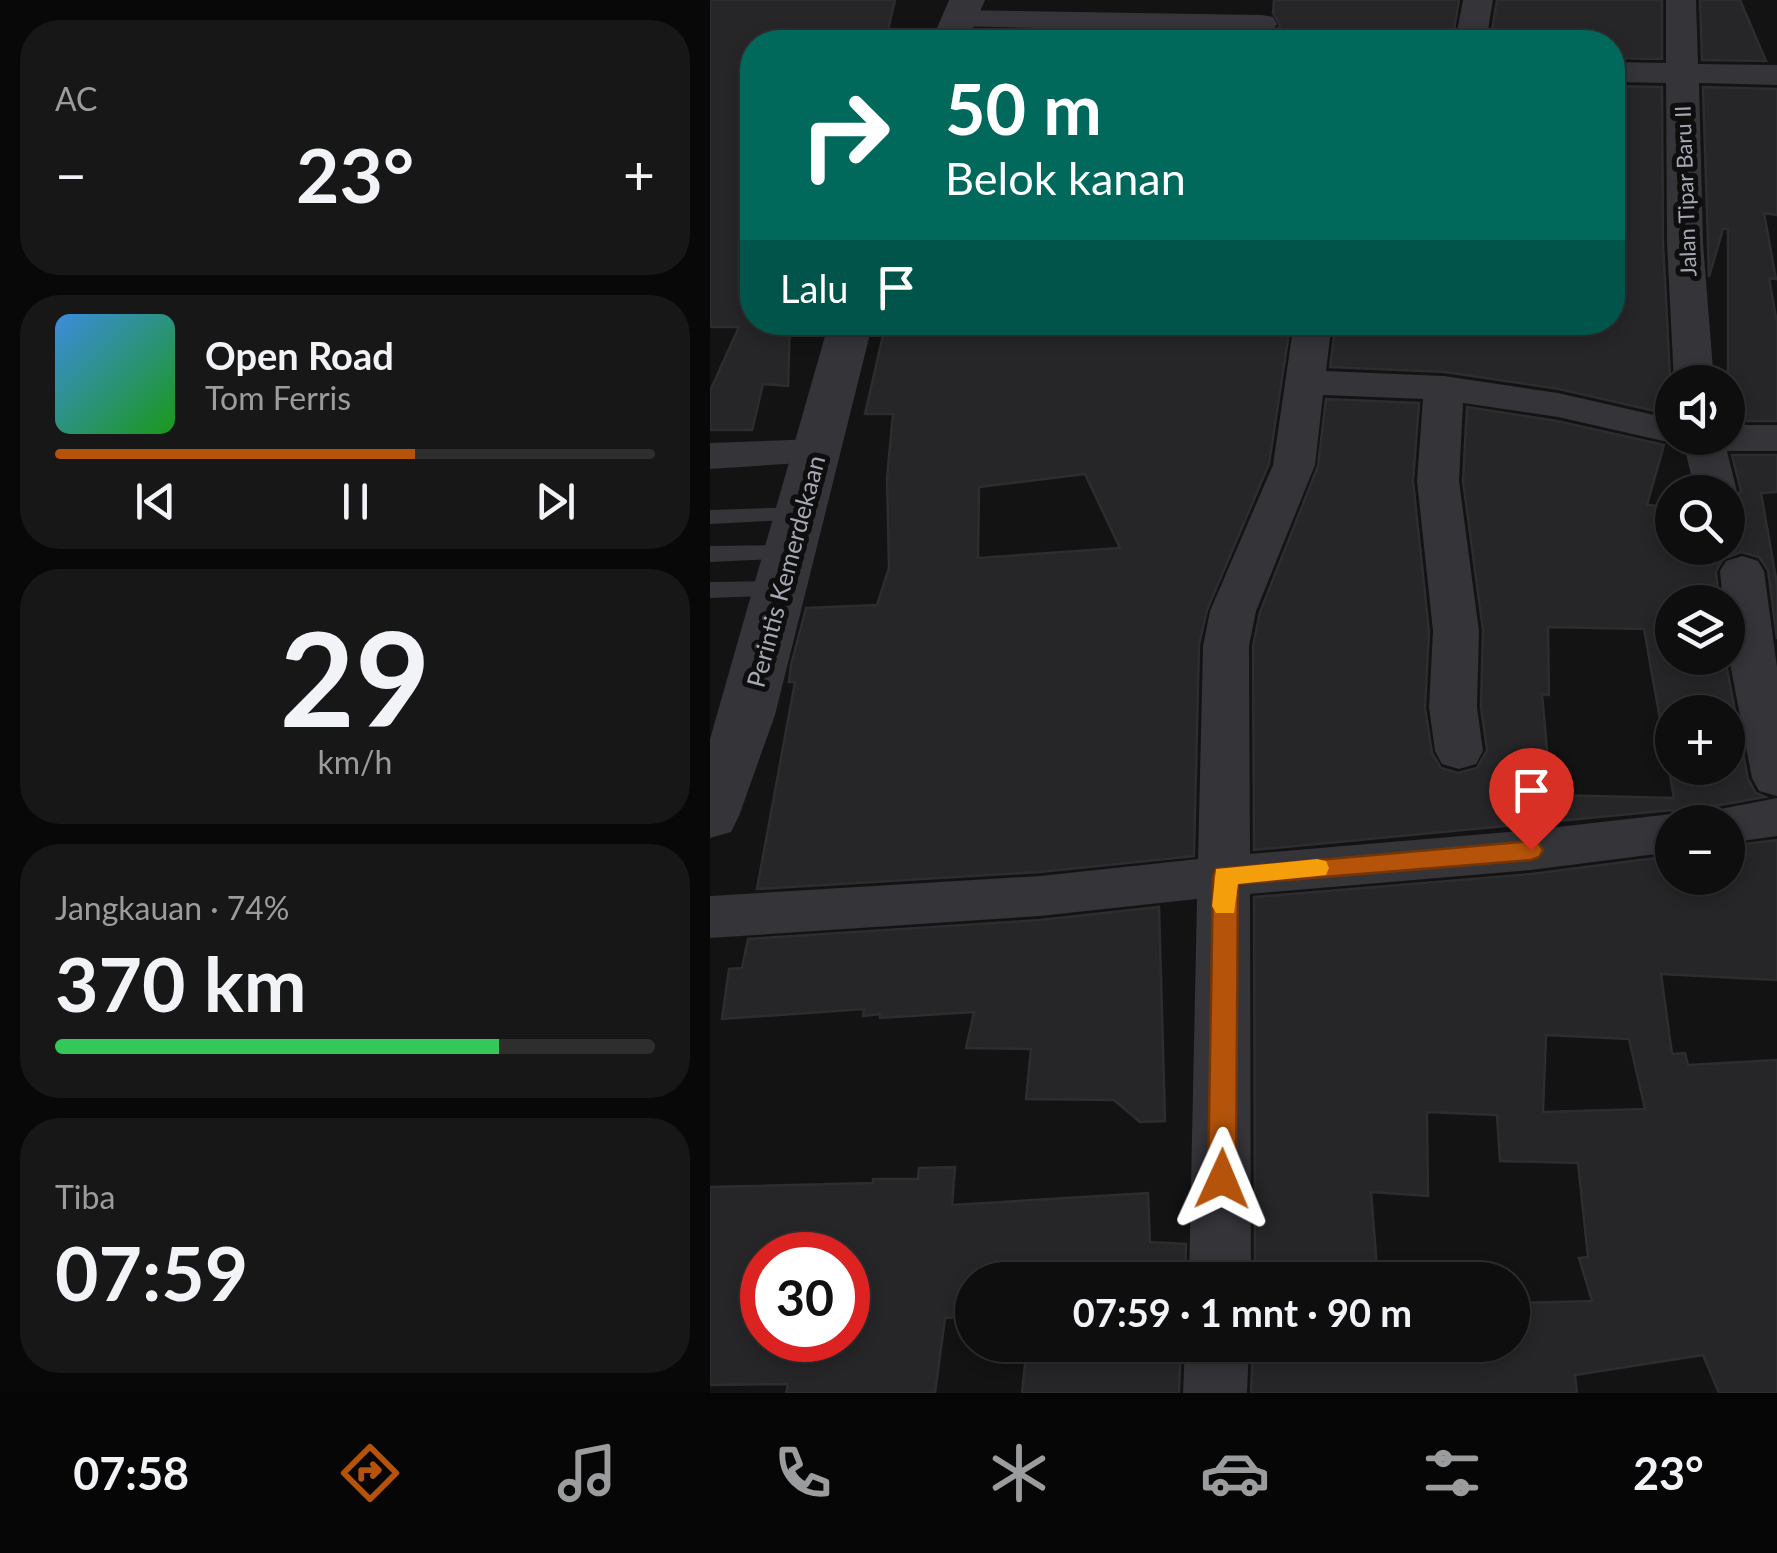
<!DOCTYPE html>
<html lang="id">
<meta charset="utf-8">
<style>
body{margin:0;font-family:Lato,sans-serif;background:#171718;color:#f1f3f6;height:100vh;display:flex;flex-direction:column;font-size:38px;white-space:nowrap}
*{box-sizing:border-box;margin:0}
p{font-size:32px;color:#9b9c9e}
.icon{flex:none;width:55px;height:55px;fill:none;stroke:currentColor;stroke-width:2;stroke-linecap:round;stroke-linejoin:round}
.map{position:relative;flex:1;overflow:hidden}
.details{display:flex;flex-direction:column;gap:20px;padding:20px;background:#080808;width:710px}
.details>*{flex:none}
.guide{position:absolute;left:30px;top:30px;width:885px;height:305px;border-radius:40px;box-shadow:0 5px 15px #0003,0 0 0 2px #2e2e2f;background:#00695c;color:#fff;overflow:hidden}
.tools{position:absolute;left:945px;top:365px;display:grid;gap:20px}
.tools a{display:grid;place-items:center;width:90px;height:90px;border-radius:50%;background:#0e0e0f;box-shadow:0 5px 15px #0003,0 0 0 2px #2e2e2f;font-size:50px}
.speed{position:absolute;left:30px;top:1232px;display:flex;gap:20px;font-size:50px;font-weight:700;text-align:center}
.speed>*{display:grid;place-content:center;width:130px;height:130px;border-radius:50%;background:#0e0e0f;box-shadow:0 5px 15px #0003,0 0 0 2px #2e2e2f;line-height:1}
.speed .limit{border:15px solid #d22;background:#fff;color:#111}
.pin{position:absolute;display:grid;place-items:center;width:85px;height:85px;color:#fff;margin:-102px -42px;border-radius:50% 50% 50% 0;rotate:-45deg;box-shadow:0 0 10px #0007}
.pin .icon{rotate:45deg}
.me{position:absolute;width:110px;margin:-55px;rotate:1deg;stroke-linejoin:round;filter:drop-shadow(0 0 8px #0008)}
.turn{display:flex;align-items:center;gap:35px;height:210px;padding:0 40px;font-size:45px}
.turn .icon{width:130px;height:130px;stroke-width:2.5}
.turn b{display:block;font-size:70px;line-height:85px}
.then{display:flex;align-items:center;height:95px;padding:0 40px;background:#0003;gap:20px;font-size:38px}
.big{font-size:75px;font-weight:700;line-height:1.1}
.details .card{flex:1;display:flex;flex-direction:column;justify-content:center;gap:15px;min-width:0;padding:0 35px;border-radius:40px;background:#171718}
.details .dial{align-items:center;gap:0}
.dial b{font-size:130px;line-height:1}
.song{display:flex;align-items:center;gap:30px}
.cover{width:120px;height:120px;border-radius:15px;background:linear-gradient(135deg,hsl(210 70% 55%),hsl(120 70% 35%))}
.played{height:10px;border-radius:5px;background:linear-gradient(90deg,#b45309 60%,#2e2e2f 60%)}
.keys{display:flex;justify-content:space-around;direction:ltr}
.heat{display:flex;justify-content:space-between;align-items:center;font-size:55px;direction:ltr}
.charge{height:15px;border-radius:8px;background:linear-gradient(90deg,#34c759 74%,#2e2e2f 0)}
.trip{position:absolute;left:245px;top:1262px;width:575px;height:100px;border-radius:50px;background:#0e0e0f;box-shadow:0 5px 15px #0003,0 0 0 2px #2e2e2f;font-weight:700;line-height:100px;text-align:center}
.tab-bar{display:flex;height:160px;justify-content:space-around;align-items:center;background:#060606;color:#9b9c9e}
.tab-bar .icon{width:70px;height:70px}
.tab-bar .selected{color:#b45309}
.tab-bar b{font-size:45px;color:#f1f3f6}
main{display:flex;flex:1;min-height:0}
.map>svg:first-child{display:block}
</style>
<main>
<section class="details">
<div class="card"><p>AC</p>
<div class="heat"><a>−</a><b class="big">23°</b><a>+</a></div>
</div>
<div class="card">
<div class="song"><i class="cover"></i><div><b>Open Road</b><p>Tom Ferris</p></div></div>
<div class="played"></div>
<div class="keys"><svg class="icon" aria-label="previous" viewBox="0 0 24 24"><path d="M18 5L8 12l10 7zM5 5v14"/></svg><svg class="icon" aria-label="pause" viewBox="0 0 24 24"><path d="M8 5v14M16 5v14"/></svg><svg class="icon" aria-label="next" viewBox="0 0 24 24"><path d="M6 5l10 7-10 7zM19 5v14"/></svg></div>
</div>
<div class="card dial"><b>29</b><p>km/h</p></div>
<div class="card"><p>Jangkauan · 74%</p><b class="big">370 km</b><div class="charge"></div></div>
<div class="card"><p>Tiba</p><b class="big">07:59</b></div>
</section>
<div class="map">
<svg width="1067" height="1393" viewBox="0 0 1067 1393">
<rect width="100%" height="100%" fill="#131314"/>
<path fill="#262628" stroke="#2d2d30" stroke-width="2.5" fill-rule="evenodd" d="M0,0H185L175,42H42V322H80L78,386L53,384L42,430H0V391L29,327H0Z
M564,0H749L742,42H560L561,35L570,26L563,13Z
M787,0H952V59L902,58V42H780Z
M990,0H1030L1056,61L992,60Z
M902,86L952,87L953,243L962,415L849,389L735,372L620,367L626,322H902Z
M993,87L1067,89V215L1054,213L1066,279L1059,278L1067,323V421H1018V229H1013L999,277Z
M176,322L580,326L559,464L497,610L489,645L484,856L330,872L47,889L85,682H79L81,665L96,608L167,605L179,568L177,478L183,414H155ZM375,474L410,548L268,558L269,487Z
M616,399L709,403L703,481L719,631L715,708L722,753L731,768L748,773L767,768L777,750L771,707L773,630L753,481L757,407L847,421L954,445L937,505L962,507V548H1018V506L1031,491L1022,455H1067V492L1051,493L1067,584V639L1058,570L1049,557L1031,552L1013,559L1006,571L1009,602H962V658H1015L1038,779L1046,793L1055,797L999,807L990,822L962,810L544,850L543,646L550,612L608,466ZM838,627L934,629L964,798L841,795L832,694L839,695ZM962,712H1018V768H962Z
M1067,840V980L951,974L962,1054L975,1053L978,1065L1067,1060V1393H1009L993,1355L865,1375L867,1393H541L543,1345H802V1303L882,1301L869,1258L878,1257L868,1163L790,1161L787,1115L717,1112L718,1196L661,1192L668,1280H545L544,897L821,874L962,856V878H1018V846ZM836,1035L919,1039L935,1109L833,1112Z
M449,907L455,1121L430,1122L404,1100L316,1099L321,1049L256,1048L264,1012L170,1018V1014L153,1016L154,1009L12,1019L19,969L32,968L38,939L330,920Z
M245,1167L242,1205L438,1193L440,1242L476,1244L475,1280H262V1316L235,1318L225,1393H76L78,1384L0,1385V1187L163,1183V1179H208L209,1168ZM52,1255H138V1340H52Z
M317,1345H471L469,1393H312Z"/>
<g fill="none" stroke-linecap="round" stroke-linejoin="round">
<path fill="#343439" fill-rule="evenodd" d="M90,507L98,509L101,514L98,519L0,524V510Z
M80,545L88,548L92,553L88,558L0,562V546Z
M70,581L82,589L78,595L0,598V582Z"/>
<path fill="#343439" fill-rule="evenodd" d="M753,0H783L776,42H745Z
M956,0H986L988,64L1067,65V85L989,83L993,243L1004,382H964L957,243L956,83L902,82V62L956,63Z
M249,10L552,15L563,17L567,24L563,31L552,33L238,26L234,19L238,12Z
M584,322H622L616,371L734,376L848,393L962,419V438H1018V425H1067V451H1017L1027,492L1018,502V492H985L973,441L962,443L848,417L753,403L749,481L769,631L767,707L773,751L766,764L749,769L732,764L725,751L719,707L723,631L707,481L713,399L613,395L605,465L546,611L539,646L540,854L821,830L962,814L982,822H962V852L821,870L540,894L541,1280H479L487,899L330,916L0,938V896L330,876L488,859L493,646L500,611L563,465Z
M106,439L121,443L127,452L121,461L0,469V443Z
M1032,556L1048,561L1054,571L1067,667V796L1049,791L1042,778L1018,653V602H1013L1010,571L1016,561Z
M1067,798V836L1018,843V822H994L1000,811Z
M475,1345H539L537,1393H473Z"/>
<path fill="#343439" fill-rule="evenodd" d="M239,0H275L257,42H221Z
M119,322H163L65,715L29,816L21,832L0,838V739Z"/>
</g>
<path fill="#b45309" stroke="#753606" stroke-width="2.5" d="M821,841L829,844L833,850L829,857L821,860L528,884L526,1179L522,1188L512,1191L502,1188L498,1179L503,876L506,869Z"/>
<path fill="#f59e0b" d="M607,859L616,861L619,868L616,875L528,884L524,913H506L502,906L506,869Z"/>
<g text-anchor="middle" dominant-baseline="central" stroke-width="10" stroke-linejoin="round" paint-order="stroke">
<g font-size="22" fill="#a5a7b4" stroke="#0e0e0f">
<text transform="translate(975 191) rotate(-92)">Jalan Tipar Baru II</text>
</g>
<g font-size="25" fill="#a5a7b4" stroke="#0e0e0f">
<text transform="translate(75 571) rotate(-75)">Perintis Kemerdekaan</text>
</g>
</g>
</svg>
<div class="tools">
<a><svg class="icon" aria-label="sound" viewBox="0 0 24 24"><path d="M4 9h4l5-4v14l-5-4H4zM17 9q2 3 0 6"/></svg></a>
<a><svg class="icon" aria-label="search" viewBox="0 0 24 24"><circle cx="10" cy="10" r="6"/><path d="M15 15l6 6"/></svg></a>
<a><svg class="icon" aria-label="layers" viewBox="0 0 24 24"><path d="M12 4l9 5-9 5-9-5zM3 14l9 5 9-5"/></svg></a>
<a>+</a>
<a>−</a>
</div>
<div class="speed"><div class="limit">30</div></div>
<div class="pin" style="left:821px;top:850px;background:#d93025"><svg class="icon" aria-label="arrive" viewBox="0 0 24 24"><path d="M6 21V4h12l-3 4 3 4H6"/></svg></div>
<svg class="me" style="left:512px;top:1179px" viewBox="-20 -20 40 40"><path d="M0-17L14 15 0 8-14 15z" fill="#b45309" stroke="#fff" stroke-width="4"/></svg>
<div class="trip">07:59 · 1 mnt · 90 m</div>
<div class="guide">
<div class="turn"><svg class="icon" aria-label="right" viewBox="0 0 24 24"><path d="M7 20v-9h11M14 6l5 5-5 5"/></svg><div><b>50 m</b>Belok kanan</div></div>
<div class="then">Lalu<svg class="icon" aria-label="arrive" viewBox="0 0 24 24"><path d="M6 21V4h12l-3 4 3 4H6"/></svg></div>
</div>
</div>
</main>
<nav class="tab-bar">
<b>07:58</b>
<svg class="icon selected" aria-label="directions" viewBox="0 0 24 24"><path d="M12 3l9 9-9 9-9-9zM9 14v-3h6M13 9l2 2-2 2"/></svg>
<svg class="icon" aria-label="music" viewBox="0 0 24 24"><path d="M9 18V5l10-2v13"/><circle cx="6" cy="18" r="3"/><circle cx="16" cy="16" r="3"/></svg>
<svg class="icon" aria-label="phone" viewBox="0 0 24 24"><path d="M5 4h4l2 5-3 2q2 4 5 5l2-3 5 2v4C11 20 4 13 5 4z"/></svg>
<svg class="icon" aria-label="climate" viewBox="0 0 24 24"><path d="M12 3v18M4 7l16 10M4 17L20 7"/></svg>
<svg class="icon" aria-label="car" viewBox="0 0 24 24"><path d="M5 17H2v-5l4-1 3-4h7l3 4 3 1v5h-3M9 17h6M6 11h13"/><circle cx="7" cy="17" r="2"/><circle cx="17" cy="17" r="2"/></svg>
<svg class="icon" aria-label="filters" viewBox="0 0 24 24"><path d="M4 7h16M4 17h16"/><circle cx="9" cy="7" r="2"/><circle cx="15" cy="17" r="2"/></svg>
<b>23°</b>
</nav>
